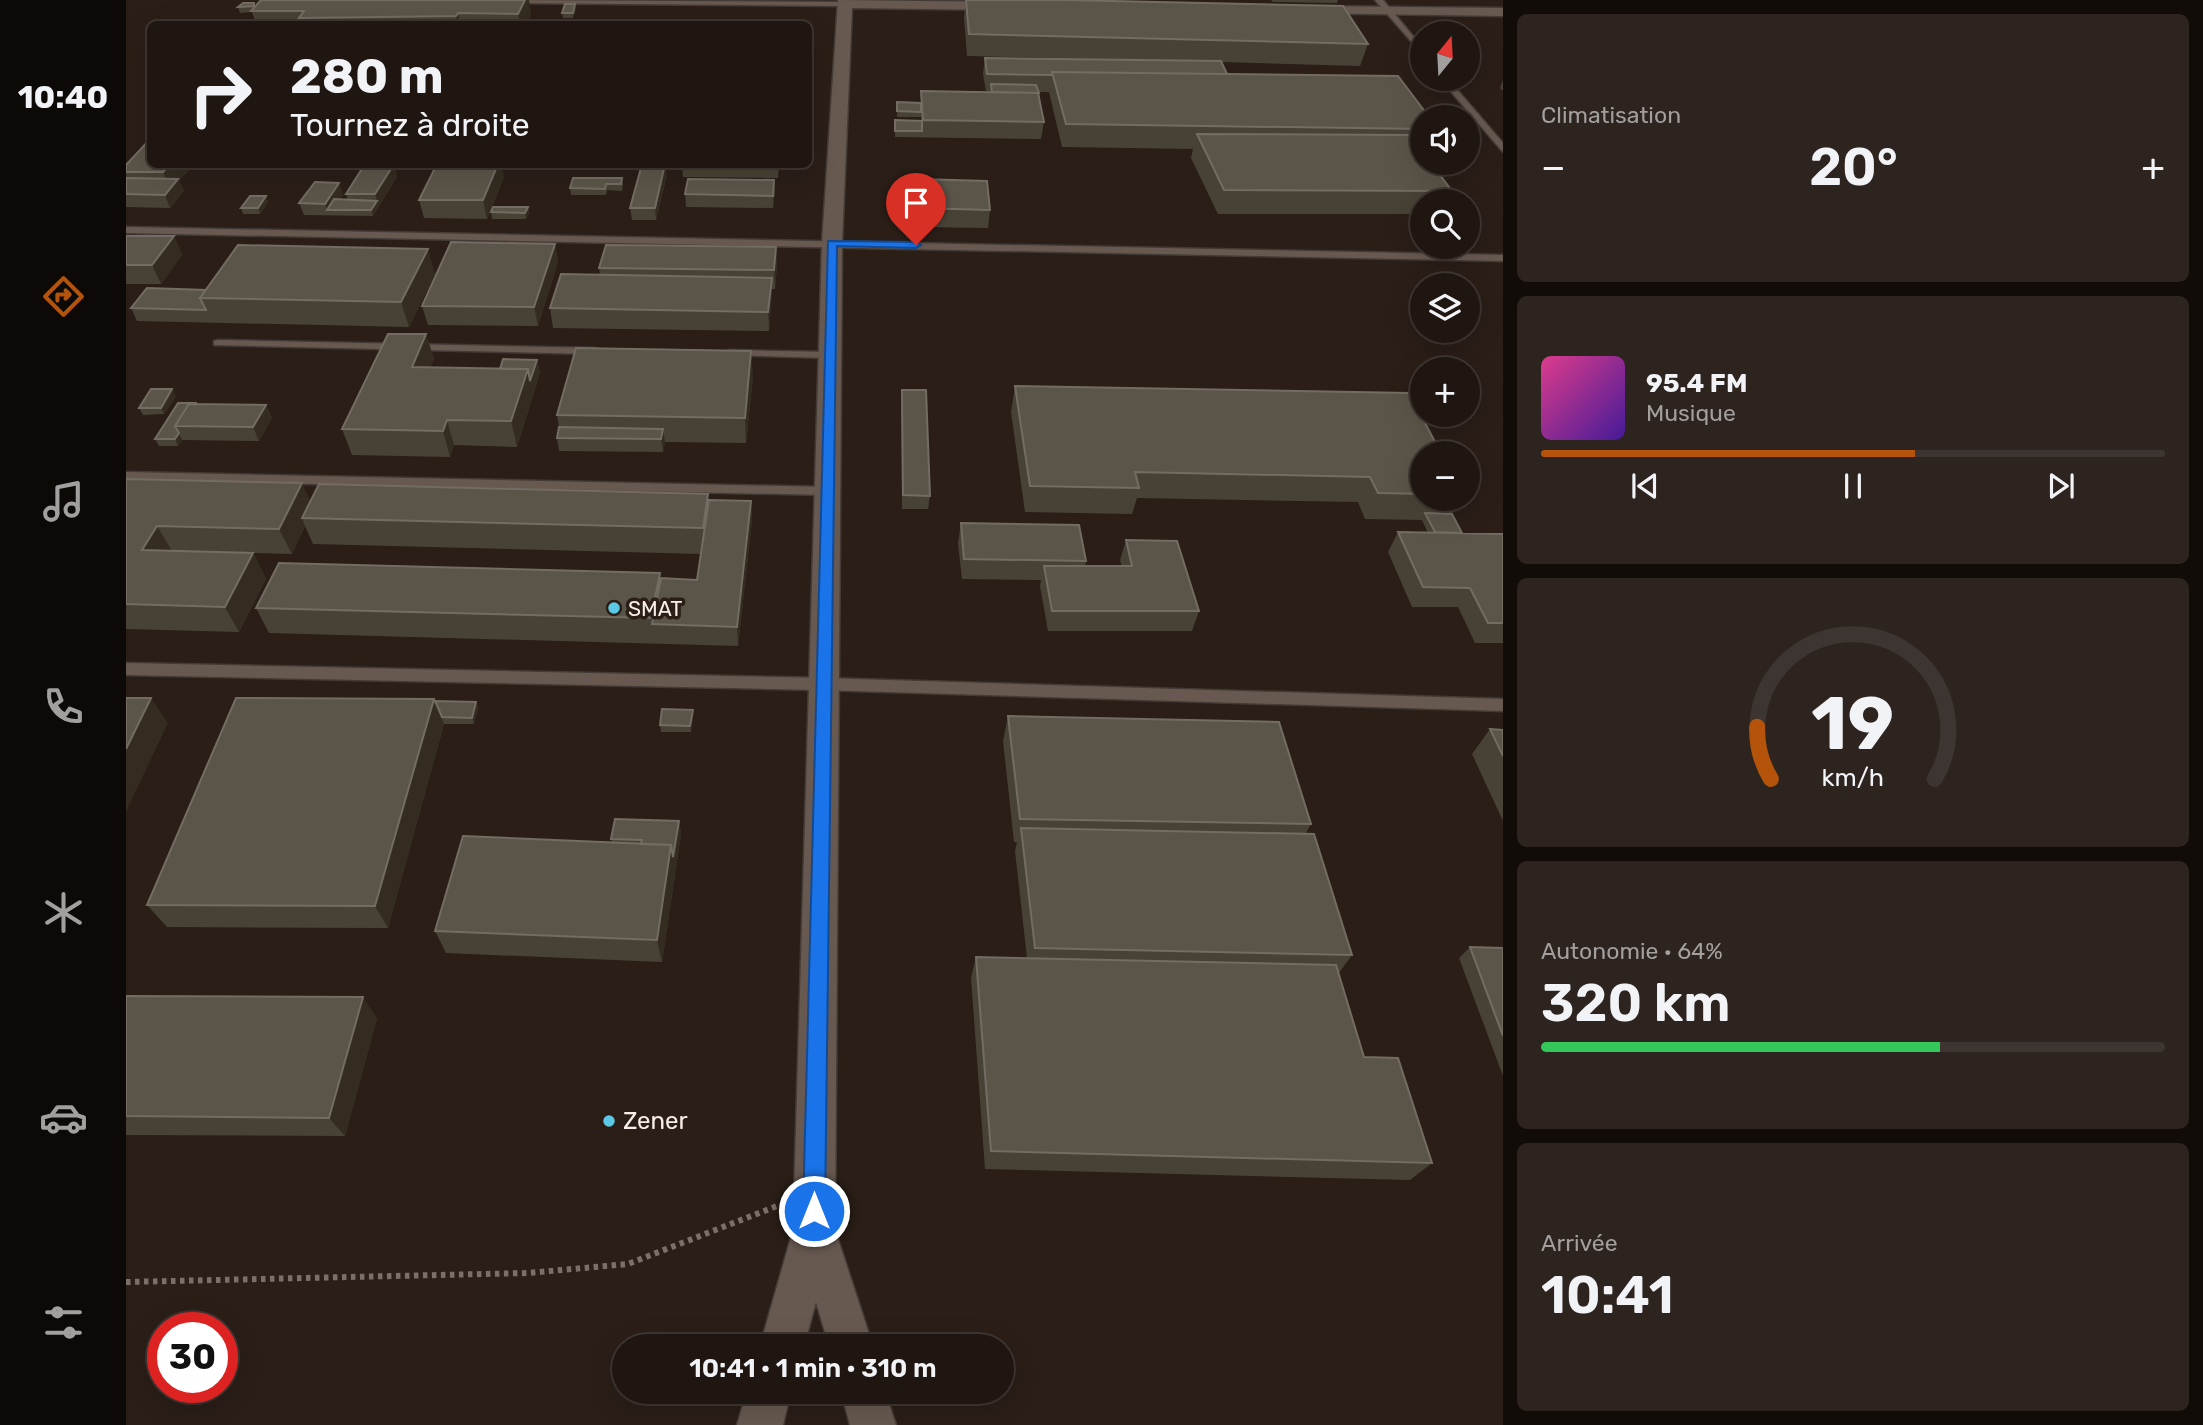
<!DOCTYPE html>
<html lang="fr">
<meta charset="utf-8">
<style>
body{margin:0;font-family:Rubik,sans-serif;background:#2d231f;color:#f1f3f6;height:100vh;display:flex;flex-direction:column;font-size:26px;white-space:nowrap}
*{box-sizing:border-box;margin:0}
p{font-size:23px;color:#a29f9f}
.icon{flex:none;width:38px;height:38px;fill:none;stroke:currentColor;stroke-width:2;stroke-linecap:round;stroke-linejoin:round}
.map{position:relative;flex:1;overflow:hidden}
.sheet{display:flex;flex-direction:column;gap:14px;padding:14px;background:#120c09;width:700px}
.sheet>*{flex:none}
.guide{position:absolute;left:21px;top:21px;width:665px;height:147px;border-radius:10px;box-shadow:0 7px 28px #0002,0 0 0 2px #3d3531;background:#201611;color:#f1f3f6;overflow:hidden}
.needle{width:46px;rotate:18deg}
.controls{position:absolute;left:1284px;top:21px;display:grid;gap:14px}
.controls a{display:grid;place-items:center;width:70px;height:70px;border-radius:50%;background:#201611;box-shadow:0 7px 28px #0002,0 0 0 2px #3d3531;font-size:35px}
.speed{position:absolute;left:21px;top:1312px;display:flex;gap:14px;font-size:35px;font-weight:700;text-align:center}
.speed>*{display:grid;place-content:center;width:91px;height:91px;border-radius:50%;background:#201611;box-shadow:0 7px 28px #0002,0 0 0 2px #3d3531;line-height:1}
.speed .limit{border:10px solid #d22;background:#fff;color:#111}
.pin{position:absolute;display:grid;place-items:center;width:60px;height:60px;color:#fff;margin:-72px -30px;border-radius:50% 50% 50% 0;rotate:-45deg;box-shadow:0 0 7px #0007}
.pin .icon{rotate:45deg}
.me{position:absolute;width:77px;margin:-38px;rotate:0deg;stroke-linejoin:round;filter:drop-shadow(0 0 5px #0008)}
.turn{display:flex;align-items:center;gap:24px;height:147px;padding:0 28px;font-size:32px}
.turn .icon{width:91px;height:91px;stroke-width:2.5}
.turn b{display:block;font-size:49px;line-height:60px}
.big{font-size:52px;font-weight:600;line-height:1.1}
.sheet .card{flex:1;display:flex;flex-direction:column;justify-content:center;gap:10px;min-width:0;padding:0 24px;border-radius:10px;background:#2d231f}
.sheet .dial{align-items:center;gap:0}
.dial svg{height:182px;overflow:visible;fill:none;stroke:#3d3531;stroke-width:7;stroke-linecap:round;text-anchor:middle}
.dial text{fill:#f1f3f6;stroke:none}
.song{display:flex;align-items:center;gap:21px}
.cover{width:84px;height:84px;border-radius:10px;background:linear-gradient(135deg,hsl(330 70% 55%),hsl(260 70% 35%))}
.played{height:7px;border-radius:4px;background:linear-gradient(90deg,#b45309 60%,#3d3531 60%)}
.keys{display:flex;justify-content:space-around;direction:ltr}
.heat{display:flex;justify-content:space-between;align-items:center;font-size:38px;direction:ltr}
.charge{height:10px;border-radius:5px;background:linear-gradient(90deg,#34c759 64%,#3d3531 0)}
.trip{position:absolute;left:486px;top:1334px;width:402px;height:70px;border-radius:35px;background:#201611;box-shadow:0 7px 28px #0002,0 0 0 2px #3d3531;font-weight:600;line-height:70px;text-align:center}
main{display:flex;flex:1;min-height:0}
.tab-bar{display:flex;flex-direction:column;width:126px;justify-content:space-around;align-items:center;background:#0d0907;color:#a29f9f}
.tab-bar .icon{width:49px;height:49px}
.tab-bar .selected{color:#b45309}
.tab-bar b{font-size:32px;color:#f1f3f6}
.map>svg:first-child{display:block}
</style>
<main>
<nav class="tab-bar">
<b>10:40</b>
<svg class="icon selected" aria-label="directions" viewBox="0 0 24 24"><path d="M12 3l9 9-9 9-9-9zM9 14v-3h6M13 9l2 2-2 2"/></svg>
<svg class="icon" aria-label="music" viewBox="0 0 24 24"><path d="M9 18V5l10-2v13"/><circle cx="6" cy="18" r="3"/><circle cx="16" cy="16" r="3"/></svg>
<svg class="icon" aria-label="phone" viewBox="0 0 24 24"><path d="M5 4h4l2 5-3 2q2 4 5 5l2-3 5 2v4C11 20 4 13 5 4z"/></svg>
<svg class="icon" aria-label="climate" viewBox="0 0 24 24"><path d="M12 3v18M4 7l16 10M4 17L20 7"/></svg>
<svg class="icon" aria-label="car" viewBox="0 0 24 24"><path d="M5 17H2v-5l4-1 3-4h7l3 4 3 1v5h-3M9 17h6M6 11h13"/><circle cx="7" cy="17" r="2"/><circle cx="17" cy="17" r="2"/></svg>
<svg class="icon" aria-label="filters" viewBox="0 0 24 24"><path d="M4 7h16M4 17h16"/><circle cx="9" cy="7" r="2"/><circle cx="15" cy="17" r="2"/></svg>
</nav>
<div class="map">
<svg width="1377" height="1425" viewBox="0 0 1377 1425">
<rect width="100%" height="100%" fill="#2a1e17"/>
<g fill="none" stroke-linecap="round" stroke-linejoin="round">
<defs>
<path id="lane" d="M378,0L719,2L723,4L719,6L381,3Z
M1249,0H1257L1297,48V55Z
M1314,79H1322L1377,143V152Z
M0,227L1377,255V261L0,233Z
M92,340L470,348L476,351L470,354L88,345V341Z
M604,350L703,352L709,355L703,358L600,355L598,353Z
M0,472L701,487L708,491L701,495L0,480Z
M0,663L696,678L1377,699V711L696,690L0,675Z"/>
<path id="street" d="M712,0L880,2L887,6L880,10L726,8L716,243L709,1230L747,1346H703L690,1302L678,1346H634L667,1230L696,243Z
M1181,6L1377,8V16L1176,13V7Z
M621,1391H665L657,1425H611Z
M715,1391H759L770,1425H724Z"/>
</defs>
<use href="#lane" stroke="#443b36" stroke-width="3"/>
<use href="#street" stroke="#443b36" stroke-width="3"/>
<path stroke="#7a7069" stroke-width="6" stroke-dasharray="4.5 4.5" stroke-linecap="butt" d="M0,1282L402,1273L502,1264L651,1206"/>
<use href="#lane" fill="#675950" fill-rule="evenodd"/>
<use href="#street" fill="#675950" fill-rule="evenodd"/>
</g>
<path fill="#484236" d="M840,0L1242,44L1234,66L1096,62L1101,74L1297,117V152L1326,191L1321,201H1297V214H1092L1065,158L1067,149L936,147L923,92H913L918,122L915,139L769,137V120L795,121V117H771V108L795,103V91L864,92V91H860L857,74L859,58L977,59L841,56L838,18Z
M1145,0H1212L1211,3L1147,2Z
M117,3L129,7L405,14L401,24H130L126,12L114,13L112,7Z
M449,4L450,10L447,18H437L436,13Z
M1377,80V91L1374,88Z
M68,164L53,181L58,191L44,208L0,207V165Z
M268,164L271,177L247,216L178,215L173,203L213,183L217,195L214,199L222,200L220,194Z
M653,164L652,178L557,177L556,165Z
M541,175L530,220H506L504,208Z
M378,177L361,219L298,218L293,200Z
M496,178L497,184L496,191L481,190L480,195H445L444,188Z
M792,179L864,210L862,228L792,227L791,197Z
M648,180L649,192L647,208L560,207L559,194Z
M140,196L142,202L134,214H117L115,208Z
M402,207L403,213L400,219H366L365,212Z
M0,236H48L56,255L35,284H0Z
M429,244L432,262L412,326L302,325L296,306Z
M650,247L651,266L649,289H646L643,331L427,328L424,308L474,275L473,268Z
M309,274L283,327L11,321L5,308L80,290Z
M300,334L308,359L304,367L374,369L411,360L414,373L391,447L328,445L324,457L226,455L216,429Z
M627,376L620,443L539,442L537,452L433,451L431,438L433,427L431,415Z
M889,386L1297,453V499H1335L1326,514L1336,533L1377,534V643H1349L1332,607H1286L1262,552L1272,532L1302,533L1296,520L1239,519L1232,502L1011,498L1006,514L899,512L885,412Z
M776,390L804,496L802,509H776L775,403Z
M50,396L38,414L17,415L13,408Z
M52,403L140,405L146,418L133,441L56,440L52,446H33L29,439Z
M0,479L184,501L583,500L625,501L626,520L612,646L143,633L130,608L534,573L535,578L571,580L575,554L187,544L179,526L166,554L127,553L140,579L113,632L0,629Z
M835,523L960,561L959,566H996L994,560L1000,540L1073,611L1066,631H922L914,586L915,580L836,579L832,543Z
M309,701L350,702L352,708L348,724H318L262,928L41,927L21,905Z
M567,710V716L565,732H535L534,725Z
M882,716L1185,824L1180,833L1226,955L1213,973L1238,1057L1306,1163L1284,1180L859,1169L845,978L850,957L901,958L889,851L891,842H888L877,741Z
M1364,729L1377,730V821L1346,754Z
M553,821L555,834L536,962L320,953L309,931L486,843L485,839Z
M1344,947L1377,948V1076L1333,958Z
M0,996L251,1018L219,1136L0,1135Z"/>
<path fill="#342c21" d="M399,0H403L405,14L401,24H394L392,14Z
M449,4L450,10L447,18V13Z
M332,13L334,24H332L330,16Z
M44,164H68L53,181L58,191L44,208L39,195L44,189L37,172Z
M268,164L271,177L247,216L245,210L251,201L249,194Z
M372,164H376L378,177L361,219L357,200Z
M539,164L541,175L530,220L529,208Z
M648,180L649,192L647,208V196Z
M213,183L217,195L207,210H201L199,204Z
M140,196L142,202L134,214L132,208Z
M402,207L403,213L400,219L399,213Z
M48,236L56,255L35,284L26,265Z
M429,244L432,262L412,326L408,307Z
M650,247L651,266L649,289L648,270Z
M302,249L309,274L283,327L275,302Z
M646,278V297L643,331L642,312Z
M300,334L308,359L294,393L286,367Z
M625,351L627,376L620,443L619,418Z
M411,360L414,373L391,447L385,421L402,369Z
M46,389L50,396L38,414L35,408Z
M140,405L146,418L133,441L127,427Z
M321,420L328,445L324,457L317,431Z
M537,429L539,442L537,452L535,439Z
M53,433L56,440L52,446L49,439Z
M176,483L188,509L176,518L179,526L166,554L153,529Z
M625,501L626,520L612,646L611,627Z
M31,526L46,551L16,550Z
M127,553L140,579L113,632L99,607Z
M534,573L537,598L526,624L529,644L525,618Z
M25,698L42,723L0,812V749Z
M308,699L318,724L262,928L249,906Z
M350,702L352,708L348,724L346,718Z
M567,710V716L565,732L564,726Z
M553,821L555,834L536,962L531,940L545,845Z
M237,997L251,1018L219,1136L203,1118Z"/>
<path fill="#5b5449" stroke="#736c62" stroke-width="2" d="M135,0H399L392,14L332,13L330,16L173,18L178,11H125Z
M840,0H940L1217,6L1242,44L843,34Z
M117,3H128V6L112,7Z
M439,4H449L447,13H436Z
M859,58L1095,61L1101,74L926,72V75L861,74Z
M926,72L1272,76L1303,117H1297V129L940,124Z
M865,84L910,85L913,93L866,92Z
M795,91L912,93L918,122L797,120Z
M771,102L795,103V112L771,111Z
M769,120L796,121V131H769Z
M1071,134L1283,135L1297,153V163H1305L1326,191L1098,190Z
M24,139V164H44L37,172H0V165Z
M239,164H268L249,194H220Z
M311,164H372L357,200H293Z
M516,164H539L529,208H504Z
M556,164H652V166Z
M0,178L52,179L39,195L0,194Z
M447,178H496L495,184H480L479,189L444,188Z
M562,179L648,180L647,196L559,194Z
M792,179L861,181L864,210L793,208Z
M189,182L213,183L199,204L173,203Z
M124,196H140L132,208H115Z
M208,199L251,201L245,210H201Z
M367,207H402L399,213L365,212Z
M0,236H48L26,265H0Z
M325,242L429,244L408,307L296,306Z
M112,245L302,249L275,302L74,298Z
M480,245L650,247L648,270L473,268Z
M435,274L646,278L642,312L424,308Z
M21,288L80,290L74,298L80,310L5,308Z
M262,334H300L286,367L402,369L385,421L321,420L317,431L216,429Z
M450,348L625,351L619,418L431,415Z
M377,359L411,360L404,381L402,369H374Z
M889,386L1283,393L1315,453H1297V494L1252,493L1244,477L1009,472L1013,488L904,486Z
M25,389H46L35,408H13Z
M776,390H800L804,496L777,495Z
M52,403H71L63,404L49,426L53,433L49,439H29Z
M63,404L140,405L127,427L49,426Z
M433,427L537,429L535,439L431,438Z
M0,479L176,483L153,529L31,526L16,550L127,553L99,607L0,604Z
M193,484L582,494L577,528L176,518Z
M583,500L625,501L611,627L526,624L535,578L571,580Z
M1299,513L1326,514L1336,533L1309,532Z
M835,523L953,525L960,561L838,559Z
M1272,532L1377,534V623H1362L1344,588L1297,587Z
M1000,540L1051,541L1073,611H926L918,566H1006Z
M153,563L534,573L525,618L130,608Z
M0,698H25L0,749Z
M110,698L308,699L249,906L21,905Z
M309,701L350,702L346,718L316,717Z
M536,709L567,710L564,726L534,725Z
M882,716L1153,722L1185,824L894,819Z
M1364,729L1377,730V756Z
M489,819L553,821L547,857L545,845L515,844L516,840L485,839Z
M895,828L1188,834L1226,955L909,948Z
M337,836L545,845L531,940L309,931Z
M1344,947L1377,948V1036Z
M850,957L1210,965L1238,1057L1272,1058L1306,1163L865,1151Z
M0,996L237,997L203,1118L0,1116Z"/>
<path fill="#1a73e8" stroke="#114b97" stroke-width="2" d="M702,241L790,242L795,245L790,248L711,246L699,1211L696,1219L688,1222L680,1219L677,1211Z"/>
<g fill="#5bc8e6" stroke="#2a1e17" stroke-width="2.5">
<circle cx="488" cy="608" r="7"/>
<circle cx="483" cy="1121" r="7"/>
</g>
<g text-anchor="middle" dominant-baseline="central" stroke-width="7" stroke-linejoin="round" paint-order="stroke">
<g font-size="21" fill="#f7eee9" stroke="#2a1e17" text-anchor="start">
<text x="502" y="608">SMAT</text>
</g>
<g font-size="24" fill="#f7eee9" stroke="#2a1e17" text-anchor="start">
<text x="497" y="1121">Zener</text>
</g>
</g>
</svg>
<div class="controls">
<a><svg class="needle" viewBox="-14 -14 28 28"><path d="M0-13l5 13h-10z" fill="#e53935"/><path d="M0 13l5-13h-10z" fill="#a29f9f"/></svg></a>
<a><svg class="icon" aria-label="sound" viewBox="0 0 24 24"><path d="M4 9h4l5-4v14l-5-4H4zM17 9q2 3 0 6"/></svg></a>
<a><svg class="icon" aria-label="search" viewBox="0 0 24 24"><circle cx="10" cy="10" r="6"/><path d="M15 15l6 6"/></svg></a>
<a><svg class="icon" aria-label="layers" viewBox="0 0 24 24"><path d="M12 4l9 5-9 5-9-5zM3 14l9 5 9-5"/></svg></a>
<a>+</a>
<a>−</a>
</div>
<div class="speed"><div class="limit">30</div></div>
<div class="pin" style="left:790px;top:245px;background:#d93025"><svg class="icon" aria-label="arrive" viewBox="0 0 24 24"><path d="M6 21V4h12l-3 4 3 4H6"/></svg></div>
<svg class="me" style="left:688px;top:1211px" viewBox="-20 -20 40 40"><circle r="17" fill="#1a73e8" stroke="#fff" stroke-width="3"/><path d="M0-11L8 9 0 5-8 9z" fill="#fff"/></svg>
<div class="trip">10:41 · 1 min · 310 m</div>
<div class="guide">
<div class="turn"><svg class="icon" aria-label="right" viewBox="0 0 24 24"><path d="M7 20v-9h11M14 6l5 5-5 5"/></svg><div><b>280 m</b>Tournez à droite</div></div>
</div>
</div>
<section class="sheet">
<div class="card"><p>Climatisation</p>
<div class="heat"><a>−</a><b class="big">20°</b><a>+</a></div>
</div>
<div class="card">
<div class="song"><i class="cover"></i><div><b>95.4 FM</b><p>Musique</p></div></div>
<div class="played"></div>
<div class="keys"><svg class="icon" aria-label="previous" viewBox="0 0 24 24"><path d="M18 5L8 12l10 7zM5 5v14"/></svg><svg class="icon" aria-label="pause" viewBox="0 0 24 24"><path d="M8 5v14M16 5v14"/></svg><svg class="icon" aria-label="next" viewBox="0 0 24 24"><path d="M6 5l10 7-10 7zM19 5v14"/></svg></div>
</div>
<div class="card dial"><svg viewBox="0 0 100 80">
<path d="M14 69A42 42 0 1 1 86 69"/>
<path d="M14 69A42 42 0 0 1 8 46" stroke="#b45309"/>
<text x="50" y="56" font-size="32" font-weight="700">19</text>
<text x="50" y="72" font-size="11">km/h</text>
</svg></div>
<div class="card"><p>Autonomie · 64%</p><b class="big">320 km</b><div class="charge"></div></div>
<div class="card"><p>Arrivée</p><b class="big">10:41</b></div>
</section>
</main>
